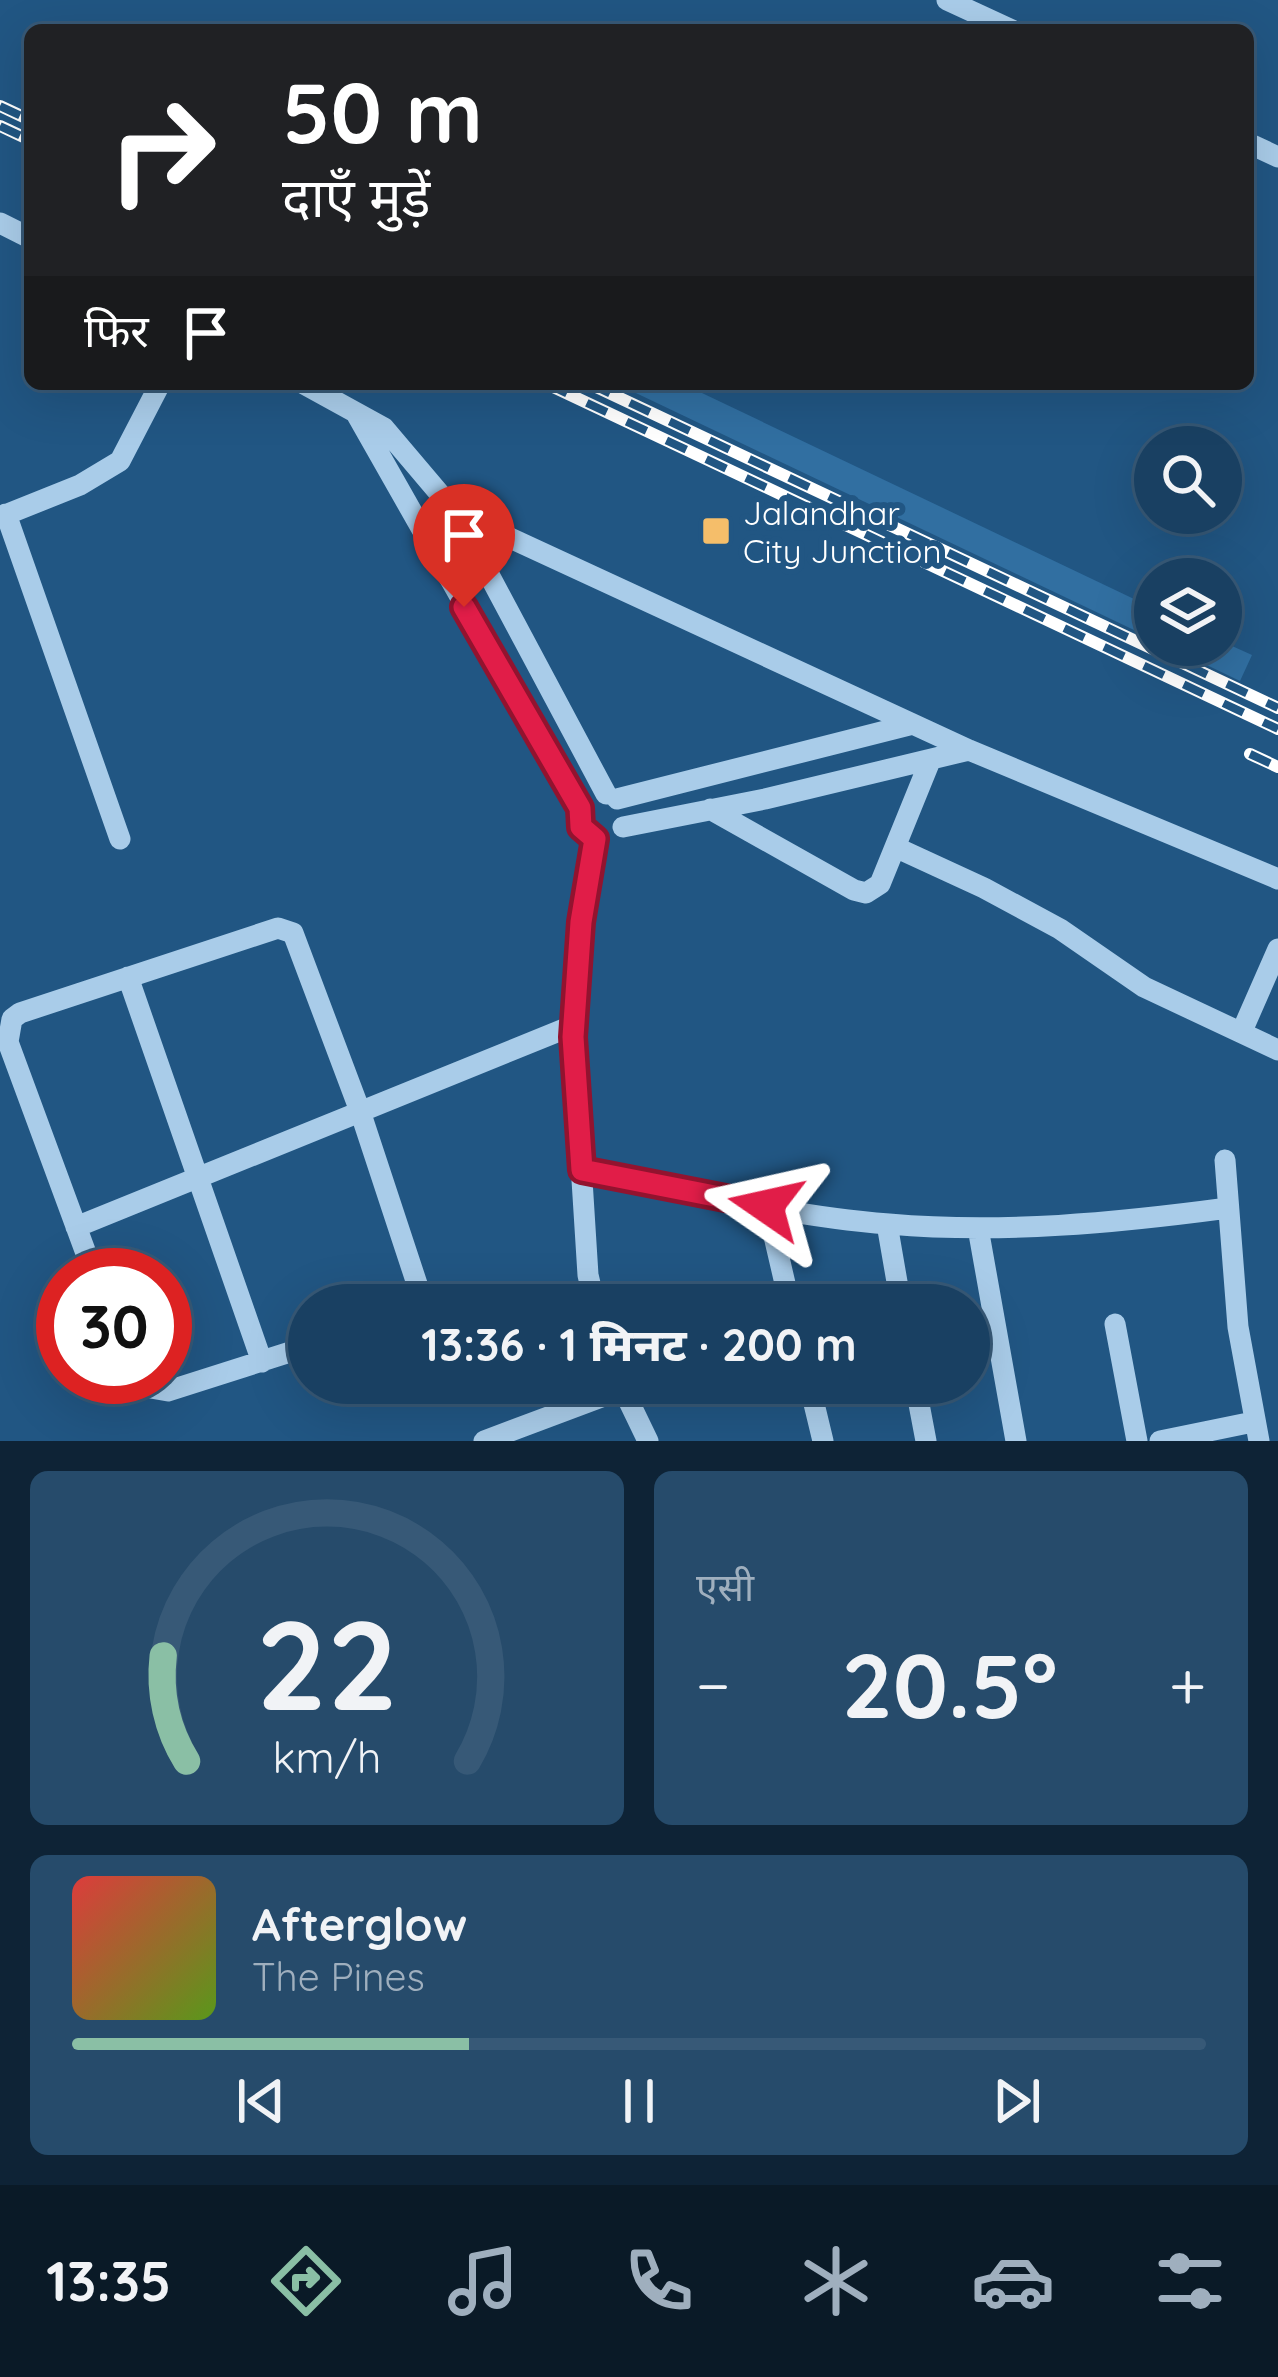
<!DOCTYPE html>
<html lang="hi">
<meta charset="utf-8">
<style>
body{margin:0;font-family:Quicksand,"Noto Sans Devanagari",sans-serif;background:#264b6b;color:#f1f3f6;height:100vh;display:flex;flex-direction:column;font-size:45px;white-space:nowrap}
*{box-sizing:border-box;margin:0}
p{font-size:39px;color:#9fafbe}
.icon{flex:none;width:66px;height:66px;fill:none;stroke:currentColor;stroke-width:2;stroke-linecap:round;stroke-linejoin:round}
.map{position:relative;height:1441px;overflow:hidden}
.sheet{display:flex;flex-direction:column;gap:30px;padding:30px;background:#0e2336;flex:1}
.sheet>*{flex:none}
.hud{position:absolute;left:24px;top:24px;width:1230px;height:366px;border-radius:18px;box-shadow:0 12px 48px #0002,0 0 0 3px #375977;background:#202124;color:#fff;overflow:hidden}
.buttons{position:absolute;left:1134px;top:426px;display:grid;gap:24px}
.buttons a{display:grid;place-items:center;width:108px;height:108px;border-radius:50%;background:#194062;box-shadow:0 12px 48px #0002,0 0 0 3px #375977;font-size:60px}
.speed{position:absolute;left:36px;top:1248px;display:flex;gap:24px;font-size:60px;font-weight:700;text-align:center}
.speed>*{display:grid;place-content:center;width:156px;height:156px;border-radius:50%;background:#194062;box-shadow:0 12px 48px #0002,0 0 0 3px #375977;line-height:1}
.speed .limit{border:18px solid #d22;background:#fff;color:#111}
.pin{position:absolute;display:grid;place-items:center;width:102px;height:102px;color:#fff;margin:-123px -51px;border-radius:50% 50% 50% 0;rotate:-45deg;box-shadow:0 0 12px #0007}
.pin .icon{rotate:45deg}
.me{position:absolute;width:132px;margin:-66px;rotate:281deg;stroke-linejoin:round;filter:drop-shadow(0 0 9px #0008)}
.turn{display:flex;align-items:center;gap:42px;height:252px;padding:0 60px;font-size:54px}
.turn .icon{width:156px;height:156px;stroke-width:2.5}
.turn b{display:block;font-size:84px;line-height:102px}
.then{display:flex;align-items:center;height:114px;padding:0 60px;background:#0003;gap:24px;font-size:45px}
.big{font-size:90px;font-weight:800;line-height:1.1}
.sheet .tile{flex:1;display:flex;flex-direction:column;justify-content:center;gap:18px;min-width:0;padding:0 42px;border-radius:18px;background:#264b6b}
.sheet .dial{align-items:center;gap:0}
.dial svg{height:312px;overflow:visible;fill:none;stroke:#375977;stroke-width:7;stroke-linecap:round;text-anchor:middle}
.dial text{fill:#f1f3f6;stroke:none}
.song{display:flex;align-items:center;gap:36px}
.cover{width:144px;height:144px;border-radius:18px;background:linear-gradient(135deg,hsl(0 70% 55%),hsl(90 70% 35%))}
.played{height:12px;border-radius:6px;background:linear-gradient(90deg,#8abfa5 35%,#375977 35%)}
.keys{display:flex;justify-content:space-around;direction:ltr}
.heat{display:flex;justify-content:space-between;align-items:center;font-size:66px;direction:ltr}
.sheet .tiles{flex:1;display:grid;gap:30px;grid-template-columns:1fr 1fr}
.tile:last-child{grid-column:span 2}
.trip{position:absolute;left:288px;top:1284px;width:702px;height:120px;border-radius:60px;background:#194062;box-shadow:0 12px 48px #0002,0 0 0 3px #375977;font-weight:800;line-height:120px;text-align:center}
.tab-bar{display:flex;height:192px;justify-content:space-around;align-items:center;background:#0a1a27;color:#9fafbe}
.tab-bar .icon{width:84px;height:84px}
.tab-bar .current{color:#8abfa5}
.tab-bar b{font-size:54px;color:#f1f3f6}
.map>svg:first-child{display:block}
</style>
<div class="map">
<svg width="1278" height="1441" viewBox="0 0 1278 1441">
<rect width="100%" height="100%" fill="#215683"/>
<path fill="#316fa1" d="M617,384H683L1155,609V640Z
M1221,641L1252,655L1240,681L1165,645H1221Z"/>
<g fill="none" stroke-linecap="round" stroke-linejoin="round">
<path stroke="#a9cce9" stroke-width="21" d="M947,0L1012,30
M1248,143L1278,157
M0,223L30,238
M304,384L384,428L456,513L606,794
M357,415L580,808
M456,513L969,750L1278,879
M6,514L120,839
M0,517L80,485L120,461L160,384
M617,799L913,724
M710,809L854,890L866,893L880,884L930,761
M623,827L765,799L969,750
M895,847L984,888L1060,929L1144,987L1278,1050
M128,977L262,1362
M1242,1031L1278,949
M1225,1160L1238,1327L1259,1441
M582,1170C683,1190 786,1216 889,1224C1002,1234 1116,1223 1228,1208
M767,1206L790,1305
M887,1224L901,1305
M76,1227L574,1025
M978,1228L1016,1441
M94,1275L8,1042L12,1019L20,1013L278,928L293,933L360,1111L419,1290L413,1305
M595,1305L588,1275L573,1037L581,922L595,839
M1115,1324L1137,1441
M133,1377L145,1387L168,1391L309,1346
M620,1383L648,1441
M809,1383L823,1441
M915,1383L926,1441
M484,1441L623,1389
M1160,1441L1253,1422"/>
<defs>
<path id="rail" d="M0,106L30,120
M0,126L30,140
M547,384L1278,729
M590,384L1278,708
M1250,754L1278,767"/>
</defs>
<use href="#rail" stroke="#fff" stroke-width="12"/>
<use href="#rail" stroke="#215683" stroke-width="8" stroke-dasharray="22" stroke-linecap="butt"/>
</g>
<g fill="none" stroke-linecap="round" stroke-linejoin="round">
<defs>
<path id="route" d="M464,607L580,808L581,827L595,839L581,922L573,1037L582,1170L766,1206"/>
</defs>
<use href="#route" stroke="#92132f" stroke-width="30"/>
<use href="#route" stroke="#e11d48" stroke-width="21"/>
</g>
<rect fill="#f5be6a" stroke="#215683" stroke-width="4.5" x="701" y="516" width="30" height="30" rx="6"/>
<g text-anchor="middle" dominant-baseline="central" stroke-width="12" stroke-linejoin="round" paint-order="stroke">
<g font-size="33" fill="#fff" stroke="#215683" text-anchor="start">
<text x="743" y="512">Jalandhar<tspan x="743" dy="38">City Junction</tspan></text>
</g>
</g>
</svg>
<div class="buttons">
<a><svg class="icon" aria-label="search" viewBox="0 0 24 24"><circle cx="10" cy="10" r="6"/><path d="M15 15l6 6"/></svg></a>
<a><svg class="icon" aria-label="layers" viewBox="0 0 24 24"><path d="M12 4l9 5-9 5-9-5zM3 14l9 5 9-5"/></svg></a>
</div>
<div class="speed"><div class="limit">30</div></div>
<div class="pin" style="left:464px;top:607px;background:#d93025"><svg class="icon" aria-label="arrive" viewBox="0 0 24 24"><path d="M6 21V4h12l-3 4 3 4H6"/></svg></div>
<svg class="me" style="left:766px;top:1206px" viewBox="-20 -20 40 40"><path d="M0-17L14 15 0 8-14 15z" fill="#e11d48" stroke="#fff" stroke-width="4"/></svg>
<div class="trip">13:36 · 1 मिनट · 200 m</div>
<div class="hud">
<div class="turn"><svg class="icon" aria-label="right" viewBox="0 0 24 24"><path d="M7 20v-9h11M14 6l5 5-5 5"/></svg><div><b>50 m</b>दाएँ मुड़ें</div></div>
<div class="then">फिर<svg class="icon" aria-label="arrive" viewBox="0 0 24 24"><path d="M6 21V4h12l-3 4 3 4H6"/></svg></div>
</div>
</div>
<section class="sheet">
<div class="tiles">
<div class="tile dial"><svg viewBox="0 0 100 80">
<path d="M14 69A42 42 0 1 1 86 69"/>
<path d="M14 69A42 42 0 0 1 8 42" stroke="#8abfa5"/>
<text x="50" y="56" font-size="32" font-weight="700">22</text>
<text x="50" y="72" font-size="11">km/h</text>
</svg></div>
<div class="tile"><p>एसी</p>
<div class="heat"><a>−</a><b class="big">20.5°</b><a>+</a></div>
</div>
<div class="tile">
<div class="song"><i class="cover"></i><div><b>Afterglow</b><p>The Pines</p></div></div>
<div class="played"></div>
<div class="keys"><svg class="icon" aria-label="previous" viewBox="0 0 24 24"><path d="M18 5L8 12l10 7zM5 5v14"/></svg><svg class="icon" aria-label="pause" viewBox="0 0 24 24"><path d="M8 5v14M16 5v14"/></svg><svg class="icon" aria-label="next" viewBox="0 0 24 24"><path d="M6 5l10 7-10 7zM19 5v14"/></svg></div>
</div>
</div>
</section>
<nav class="tab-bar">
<b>13:35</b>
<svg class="icon current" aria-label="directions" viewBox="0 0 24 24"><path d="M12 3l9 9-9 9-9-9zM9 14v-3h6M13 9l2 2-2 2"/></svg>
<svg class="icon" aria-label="music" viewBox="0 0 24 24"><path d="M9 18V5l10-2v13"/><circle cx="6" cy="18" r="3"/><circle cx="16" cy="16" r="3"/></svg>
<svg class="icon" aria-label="phone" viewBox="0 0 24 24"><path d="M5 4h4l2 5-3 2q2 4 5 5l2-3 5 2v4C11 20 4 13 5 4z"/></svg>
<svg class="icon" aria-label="climate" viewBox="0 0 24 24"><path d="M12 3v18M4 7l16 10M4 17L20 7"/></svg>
<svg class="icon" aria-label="car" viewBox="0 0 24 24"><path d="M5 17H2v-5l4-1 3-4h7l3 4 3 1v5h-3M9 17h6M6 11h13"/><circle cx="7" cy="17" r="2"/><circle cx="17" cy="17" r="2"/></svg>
<svg class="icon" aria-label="filters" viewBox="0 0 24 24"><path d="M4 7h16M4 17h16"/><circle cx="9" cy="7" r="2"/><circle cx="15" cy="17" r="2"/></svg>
</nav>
